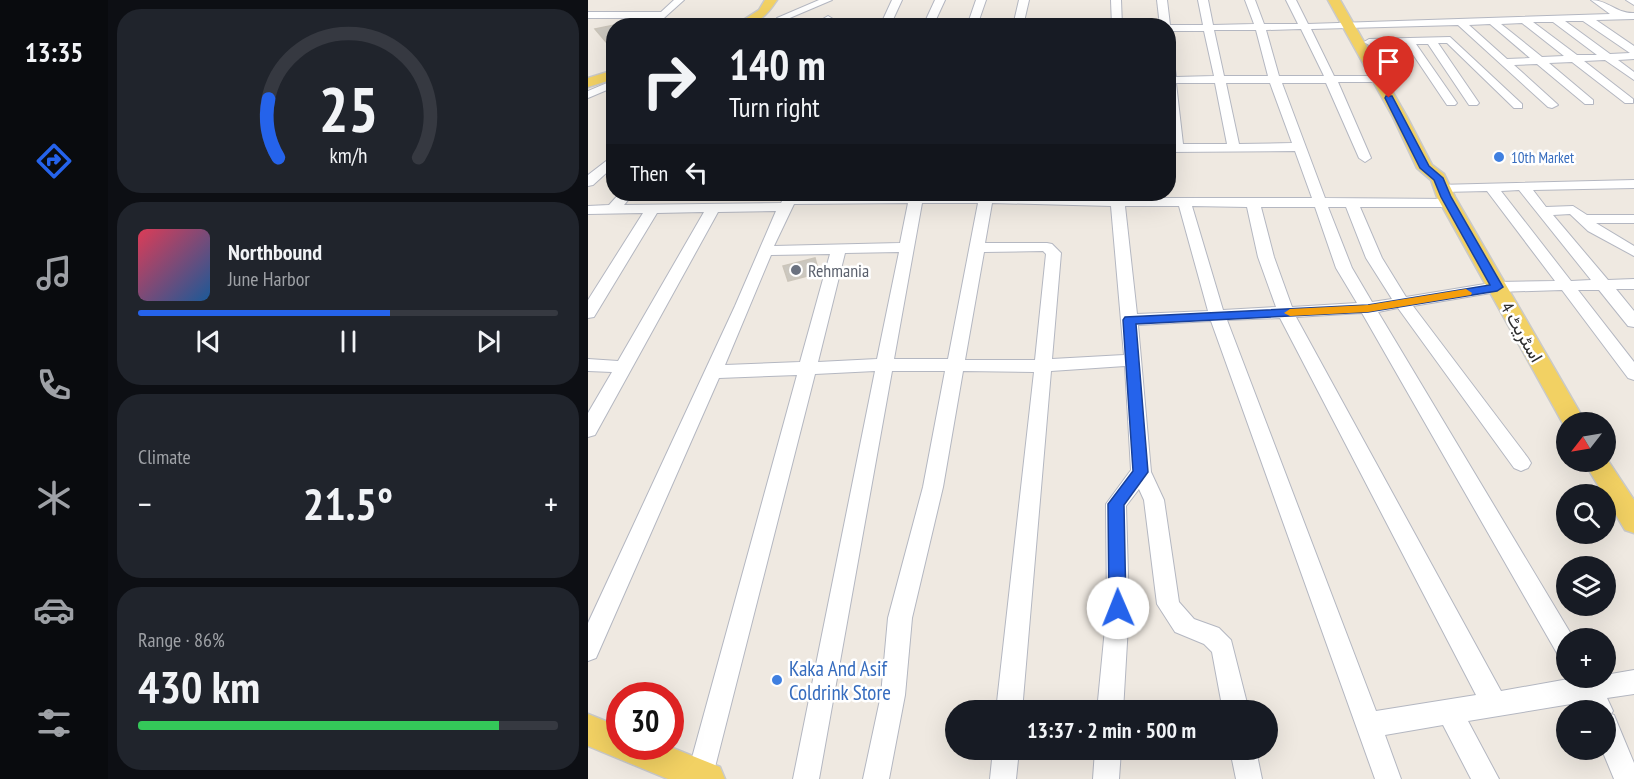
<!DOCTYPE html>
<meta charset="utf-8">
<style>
body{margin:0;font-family:"PT Sans Narrow",Vazirmatn,sans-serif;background:#20242c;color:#f1f3f6;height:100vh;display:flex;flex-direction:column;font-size:22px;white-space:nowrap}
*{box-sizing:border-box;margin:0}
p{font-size:20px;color:#9ea1a6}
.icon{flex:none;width:33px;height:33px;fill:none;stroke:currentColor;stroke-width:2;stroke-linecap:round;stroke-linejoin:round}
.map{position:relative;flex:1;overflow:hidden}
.drawer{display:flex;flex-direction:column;gap:9px;padding:9px;background:#0d0f14;width:480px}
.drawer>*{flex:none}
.banner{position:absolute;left:18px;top:18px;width:570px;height:183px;border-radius:24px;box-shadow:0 6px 24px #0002;background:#171b24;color:#f1f3f6;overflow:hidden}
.needle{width:39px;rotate:239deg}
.tools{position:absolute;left:968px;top:412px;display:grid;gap:12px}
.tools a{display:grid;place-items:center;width:60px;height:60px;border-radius:50%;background:#171b24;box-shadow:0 6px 24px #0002;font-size:30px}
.speed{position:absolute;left:18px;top:682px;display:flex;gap:12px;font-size:30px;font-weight:700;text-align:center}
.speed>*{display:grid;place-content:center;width:78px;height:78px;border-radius:50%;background:#171b24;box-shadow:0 6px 24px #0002;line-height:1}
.speed .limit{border:9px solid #d22;background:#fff;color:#111}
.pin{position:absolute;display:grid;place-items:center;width:51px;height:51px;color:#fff;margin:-62px -26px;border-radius:50% 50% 50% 0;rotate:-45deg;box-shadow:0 0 6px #0007}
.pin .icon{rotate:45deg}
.me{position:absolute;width:66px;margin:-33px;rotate:359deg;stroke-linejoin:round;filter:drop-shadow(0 0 4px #0008)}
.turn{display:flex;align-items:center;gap:21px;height:126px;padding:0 24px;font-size:27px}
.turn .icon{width:78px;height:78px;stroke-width:2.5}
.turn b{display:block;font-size:42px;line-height:51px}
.then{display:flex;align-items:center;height:57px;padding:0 24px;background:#0003;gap:12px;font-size:22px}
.big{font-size:45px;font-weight:600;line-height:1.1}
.drawer .card{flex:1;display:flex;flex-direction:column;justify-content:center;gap:9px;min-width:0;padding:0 21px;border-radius:24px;background:#20242c}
.drawer .dial{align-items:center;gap:0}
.dial svg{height:156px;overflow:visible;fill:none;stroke:#363941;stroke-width:7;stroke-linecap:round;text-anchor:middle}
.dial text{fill:#f1f3f6;stroke:none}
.song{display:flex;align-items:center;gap:18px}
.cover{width:72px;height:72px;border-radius:9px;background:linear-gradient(135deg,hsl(350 70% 55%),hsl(210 70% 35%))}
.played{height:6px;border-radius:3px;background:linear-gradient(90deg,#2563eb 60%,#363941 60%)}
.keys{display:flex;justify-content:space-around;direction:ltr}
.heat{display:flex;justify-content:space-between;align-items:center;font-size:33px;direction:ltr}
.charge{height:9px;border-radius:4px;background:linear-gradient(90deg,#34c759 86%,#363941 0)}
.trip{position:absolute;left:357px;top:700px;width:333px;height:60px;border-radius:30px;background:#171b24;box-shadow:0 6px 24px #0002;font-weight:600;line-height:60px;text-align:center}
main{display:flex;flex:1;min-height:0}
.tabs{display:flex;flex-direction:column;width:108px;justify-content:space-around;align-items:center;background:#090b0e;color:#9ea1a6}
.tabs .icon{width:42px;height:42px}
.tabs .selected{color:#2563eb}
.tabs b{font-size:27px;color:#f1f3f6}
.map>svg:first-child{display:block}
</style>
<main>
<nav class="tabs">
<b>13:35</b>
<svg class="icon selected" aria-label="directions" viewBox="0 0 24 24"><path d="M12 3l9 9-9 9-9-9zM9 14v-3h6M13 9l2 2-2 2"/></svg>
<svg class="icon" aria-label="music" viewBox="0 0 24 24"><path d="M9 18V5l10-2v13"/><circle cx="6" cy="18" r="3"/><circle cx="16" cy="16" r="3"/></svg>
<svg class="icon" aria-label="phone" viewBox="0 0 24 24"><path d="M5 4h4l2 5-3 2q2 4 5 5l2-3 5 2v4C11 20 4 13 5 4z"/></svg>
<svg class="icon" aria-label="climate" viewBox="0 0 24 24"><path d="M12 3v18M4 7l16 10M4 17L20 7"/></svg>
<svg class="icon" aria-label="car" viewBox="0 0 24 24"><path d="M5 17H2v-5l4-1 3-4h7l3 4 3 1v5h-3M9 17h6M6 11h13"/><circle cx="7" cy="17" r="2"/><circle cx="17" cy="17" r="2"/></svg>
<svg class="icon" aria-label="filters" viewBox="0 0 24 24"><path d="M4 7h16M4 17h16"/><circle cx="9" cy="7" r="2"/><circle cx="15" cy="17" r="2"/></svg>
</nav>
<section class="drawer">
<div class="card dial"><svg viewBox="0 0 100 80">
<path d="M14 69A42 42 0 1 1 86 69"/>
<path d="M14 69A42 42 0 0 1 9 39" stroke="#2563eb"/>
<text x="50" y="56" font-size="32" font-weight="700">25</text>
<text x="50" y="72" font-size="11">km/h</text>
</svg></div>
<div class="card">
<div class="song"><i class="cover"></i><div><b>Northbound</b><p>June Harbor</p></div></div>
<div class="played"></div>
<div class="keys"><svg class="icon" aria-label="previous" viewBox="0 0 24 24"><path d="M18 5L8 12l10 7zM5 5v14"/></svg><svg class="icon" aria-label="pause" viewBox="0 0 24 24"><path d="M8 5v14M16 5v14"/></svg><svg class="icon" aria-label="next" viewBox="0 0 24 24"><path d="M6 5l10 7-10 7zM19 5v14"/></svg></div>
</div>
<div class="card"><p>Climate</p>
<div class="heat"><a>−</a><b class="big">21.5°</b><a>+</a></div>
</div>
<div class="card"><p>Range · 86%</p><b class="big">430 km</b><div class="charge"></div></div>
</section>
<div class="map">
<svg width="1046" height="779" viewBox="0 0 1046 779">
<rect width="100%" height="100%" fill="#efe9e1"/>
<path fill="#cbc7bf" stroke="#cbc5ba" stroke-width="1.5" d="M36,23L38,26H26V40L18,42L7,29Z
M227,258L231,273L200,281L195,266Z"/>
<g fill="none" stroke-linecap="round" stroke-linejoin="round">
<defs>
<path id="minor" d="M86,0H96L76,18H0V12H73Z
M231,0H244L197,20L189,18Z
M304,0H314L302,26H292Z
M347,0H357L345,26H335Z
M388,0H398L389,26H379Z
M431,0H441L435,26H425Z
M523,0H533L534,26H524Z
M569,0H579L582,25H615L610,0H620L625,25L666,24L657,0H667L676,24H710L698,0H708L720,24L1022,14L1003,0C1020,0 1029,14 1046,13V19L1008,20L1046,46V59L1030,60L1046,72V80L1017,60L996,61L1045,99V103H1037L984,62L961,63L1005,100V104H997L949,64L926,65L968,103L970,105L964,108L960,107L870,25L723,29L746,76H791L796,79L791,82H750L783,158L777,162L771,158L738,83H694L737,198L861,199L868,203L861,207H772L794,258L818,297L909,282L967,281L899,191L855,192L850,191L848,188L850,185L1046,180V188L945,190L958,207L985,206L999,215H1046V223H1008L1046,246V256L1000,231L982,214L965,215L1020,280L1046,279V289H1028L1046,311V327L1040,326L1011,290H990L1046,362V380L1040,378L974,290L909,292L825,306L940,458L943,463L940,468L933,471L926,468L810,308L790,312L986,639H978V658L970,655L774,313L708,317L913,691L986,678H1017V675L1046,670V694L1019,698L1025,711L1023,714L1026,715L1046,763V779H1026L1014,750H1017V711H999L995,702L880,721L911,779H883L855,725L797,735L813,779H787L623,321L550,325L563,472L576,500L591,602L606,619L631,628L643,640L661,711H635L624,652L616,644L587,632L569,604L556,500L551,489L538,506L541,608L535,711H509L519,608L518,504L543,470L537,366L463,371L434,711H408L446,372L375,371L355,487L324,618L317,695L301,779H275L293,695L300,618L335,487L357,371H304L231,779H205L287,371L227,374L124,779H100L99,776L209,375L131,378L8,658L0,661V623L147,306L188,211L130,212L7,435L0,437V413L24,372L0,371V359L30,361L116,212L69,213L6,317L0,318V300L55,213L0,214V206L21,205L31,194H45L36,205L193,203L198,194H210V196L398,195L523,198V194H535L536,198H724L707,151L580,152V144H582L580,52L585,55L588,77L626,76L616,31H580V26H572ZM977,21H995L1042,53L1022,54ZM945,22H965L1009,55H989ZM934,23L976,56L954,57L913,24ZM902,24L942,58L919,59L881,25ZM713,29L736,76H691L678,30ZM626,30H668L680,76H636ZM588,83H627L639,144H595ZM638,83H682L704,143L651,144ZM931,190L1003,280L983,281L913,191ZM320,203L312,243L186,246L206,204ZM334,203H390L360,359H306ZM404,203L523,206L536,355L464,359L473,253L464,244L459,243H397ZM537,206H591L620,311L549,314ZM604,206L659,207L670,257L688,307L635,310ZM673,207H727L748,268L769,303L704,307L686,257ZM740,207H758L778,258L804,299L784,302L764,268ZM455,251L458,254L447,360H377L396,252ZM311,252L289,359L230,362L257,253ZM242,254L212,362L137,365L183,255ZM692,318L888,695L788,711L639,320Z
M1038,0H1046V5Z
M240,16L245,19L236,26H223Z
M862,37L934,104V108H926L859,43H850L891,103L889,105H881L840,44H828L869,103L867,105H859L818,44L781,45L776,42L781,39Z
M26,80V87L0,98V91Z
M26,155V166L5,185L0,186V175Z
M405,750H431L428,779H402Z
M507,750H533L531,779H505Z
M642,750H668L674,779H648Z"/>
<path id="major" d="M177,0H189C177,18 168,26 146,26L171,10Z
M740,0H752L819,117L844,165L856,174L867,197L998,423H978V429L849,197L843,180L829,168L805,117Z
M26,70V79L0,87V78Z
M1017,456L1046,500V533L1037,530L996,462H1017Z
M0,714L32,727V747H82L132,767L137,779H80L0,746Z"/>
</defs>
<use href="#minor" stroke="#b4b7c1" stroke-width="2"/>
<use href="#major" stroke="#c9c9c9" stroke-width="3"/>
<use href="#minor" fill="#fff" fill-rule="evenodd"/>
<use href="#major" fill="#f2d163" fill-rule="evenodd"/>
</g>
<path fill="#2563eb" stroke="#184099" stroke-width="1.5" d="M798,96H804L841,166L855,178L863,197L915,287L909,291L780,312L548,324L560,472L536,505L538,608L536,613L530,616L524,613L521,608L520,504L545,471L535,320L537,317L780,305L902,285L853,197L846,180L832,168L797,98Z"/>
<path fill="#f59e0b" d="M878,289L884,293L883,295L780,312L702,316L696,313L702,309L780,305Z"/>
<g fill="#3f7fe0" stroke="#fff" stroke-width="2">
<circle cx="911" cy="157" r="6"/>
<circle cx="189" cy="680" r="6"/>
</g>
<circle fill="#6b7280" stroke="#fff" stroke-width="2" cx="208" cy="270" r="6"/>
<g text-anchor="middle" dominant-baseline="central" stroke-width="5" stroke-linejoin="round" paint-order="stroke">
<g font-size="15" fill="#366cbe" stroke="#fff" text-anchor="start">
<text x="923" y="157">10th Market</text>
</g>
<g font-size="18" fill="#5b616d" stroke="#fff" text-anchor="start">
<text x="220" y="270">Rehmania</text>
</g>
<g font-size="18" fill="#2e2e2e" stroke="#fff">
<text transform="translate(934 332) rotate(60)">اسٹریٹ 4</text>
</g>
<g font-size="21" fill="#366cbe" stroke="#fff" text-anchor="start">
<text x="201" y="668">Kaka And Asif<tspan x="201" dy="24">Coldrink Store</tspan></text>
</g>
</g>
</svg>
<div class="tools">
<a><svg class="needle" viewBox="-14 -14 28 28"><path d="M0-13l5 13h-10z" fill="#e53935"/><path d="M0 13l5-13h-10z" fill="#9ea1a6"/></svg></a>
<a><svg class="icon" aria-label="search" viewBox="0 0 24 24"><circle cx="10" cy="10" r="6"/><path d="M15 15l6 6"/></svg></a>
<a><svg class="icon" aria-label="layers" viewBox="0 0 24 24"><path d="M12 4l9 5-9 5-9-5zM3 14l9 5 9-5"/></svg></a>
<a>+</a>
<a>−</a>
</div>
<div class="speed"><div class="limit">30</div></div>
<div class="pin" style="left:801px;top:98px;background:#d93025"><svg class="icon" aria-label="arrive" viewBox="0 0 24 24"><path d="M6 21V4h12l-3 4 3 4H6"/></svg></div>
<svg class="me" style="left:530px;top:608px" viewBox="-20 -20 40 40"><circle r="19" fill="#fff"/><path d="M0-13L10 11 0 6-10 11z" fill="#2563eb"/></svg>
<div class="trip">13:37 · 2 min · 500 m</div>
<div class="banner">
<div class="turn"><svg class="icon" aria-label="right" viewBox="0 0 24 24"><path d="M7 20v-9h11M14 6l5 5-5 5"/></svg><div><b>140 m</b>Turn right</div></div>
<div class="then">Then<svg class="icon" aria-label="left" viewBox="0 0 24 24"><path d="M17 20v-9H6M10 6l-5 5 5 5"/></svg></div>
</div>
</div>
</main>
